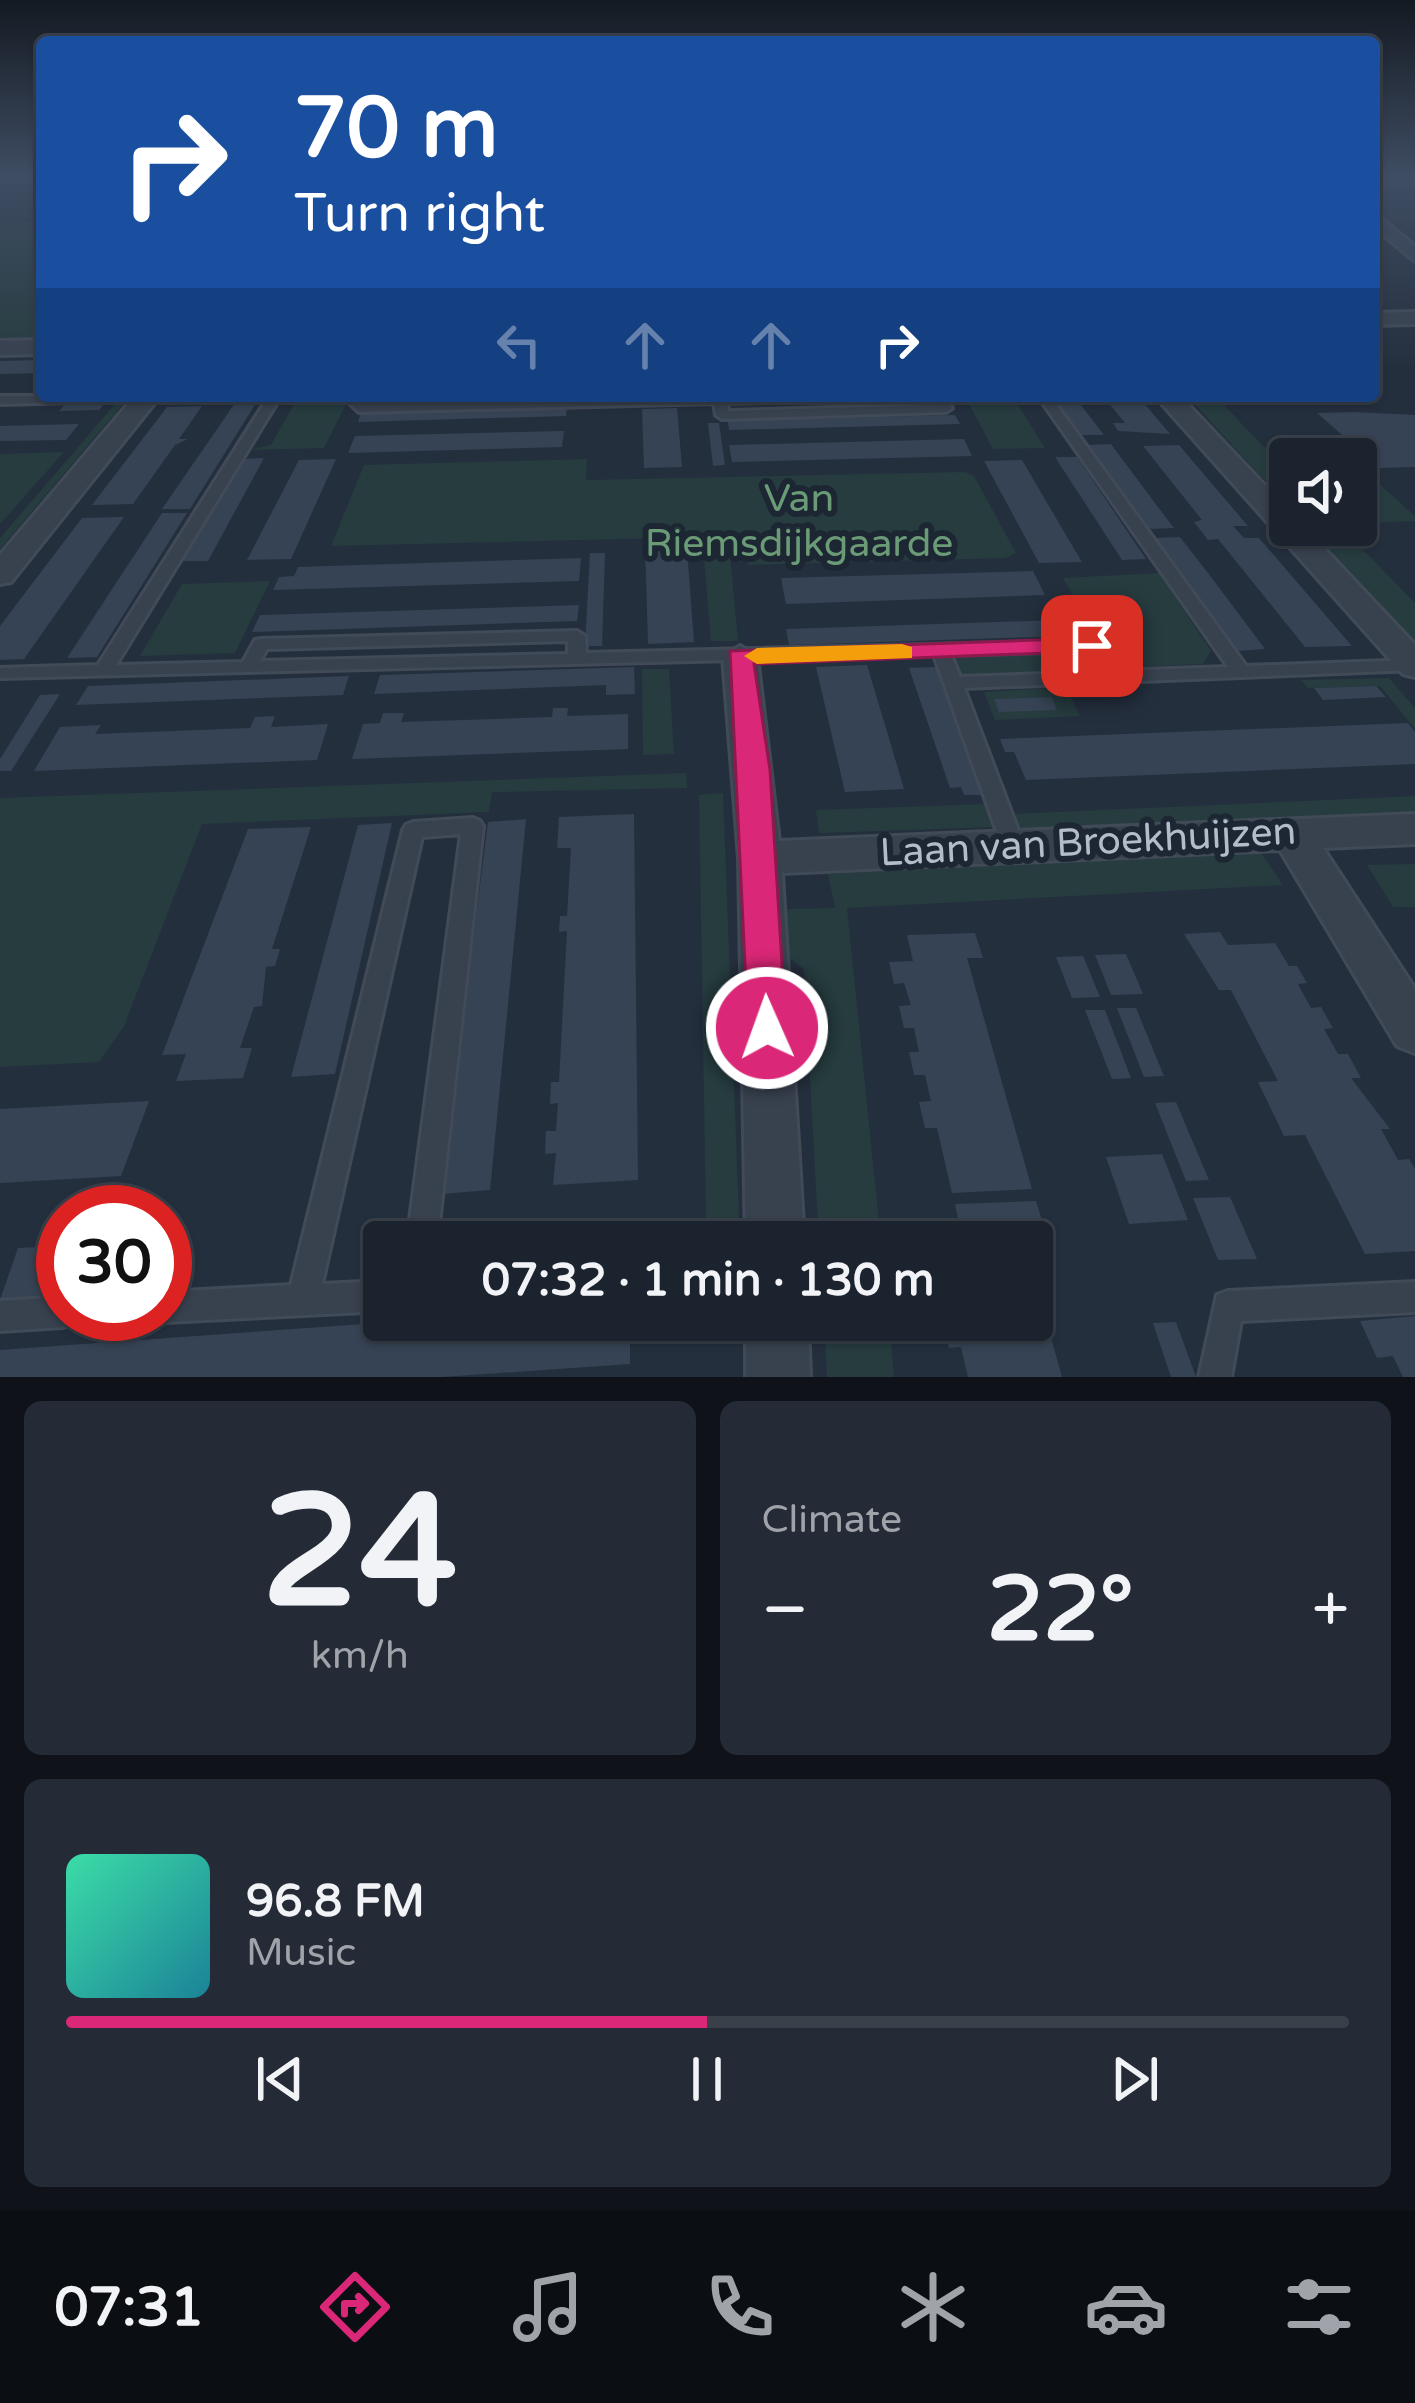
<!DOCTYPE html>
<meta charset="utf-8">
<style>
body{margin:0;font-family:"Varela Round",sans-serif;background:#242b36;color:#f1f3f6;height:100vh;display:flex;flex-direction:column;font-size:45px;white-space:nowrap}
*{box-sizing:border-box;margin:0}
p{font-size:39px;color:#a0a4aa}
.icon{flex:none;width:66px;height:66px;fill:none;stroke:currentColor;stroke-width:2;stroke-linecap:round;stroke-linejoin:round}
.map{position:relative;height:1377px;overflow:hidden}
.sheet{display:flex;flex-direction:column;gap:24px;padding:24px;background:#0f1319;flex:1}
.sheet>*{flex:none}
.hud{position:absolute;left:36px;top:36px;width:1344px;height:366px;border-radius:12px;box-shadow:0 3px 9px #0004,0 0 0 3px #39404a;background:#1a4fa0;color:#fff;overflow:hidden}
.controls{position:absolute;left:1269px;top:438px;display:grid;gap:24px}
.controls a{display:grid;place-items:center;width:108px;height:108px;border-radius:12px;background:#1b232e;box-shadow:0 3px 9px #0004,0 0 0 3px #39404a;font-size:60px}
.speed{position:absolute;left:36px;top:1185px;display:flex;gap:24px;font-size:60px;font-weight:700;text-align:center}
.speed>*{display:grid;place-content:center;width:156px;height:156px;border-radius:50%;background:#1b232e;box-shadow:0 3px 9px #0004,0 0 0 3px #39404a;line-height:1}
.speed .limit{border:18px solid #d22;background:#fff;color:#111}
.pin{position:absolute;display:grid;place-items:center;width:102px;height:102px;color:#fff;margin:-51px;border-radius:24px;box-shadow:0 6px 18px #0006}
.me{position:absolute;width:132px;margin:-66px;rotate:358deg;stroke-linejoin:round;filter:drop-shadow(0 0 9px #0008)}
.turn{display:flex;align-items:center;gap:42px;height:252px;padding:0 60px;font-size:54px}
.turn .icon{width:156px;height:156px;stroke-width:2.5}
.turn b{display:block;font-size:84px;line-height:102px}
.lanes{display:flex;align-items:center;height:114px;padding:0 60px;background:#0003;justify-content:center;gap:60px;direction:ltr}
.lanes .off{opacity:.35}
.big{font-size:90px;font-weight:800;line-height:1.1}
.sheet .widget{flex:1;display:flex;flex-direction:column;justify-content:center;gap:18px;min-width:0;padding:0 42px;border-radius:18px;background:#242b36}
.sheet .dial{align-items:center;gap:0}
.dial b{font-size:156px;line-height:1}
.song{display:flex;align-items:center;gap:36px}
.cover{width:144px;height:144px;border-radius:18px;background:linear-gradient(135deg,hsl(160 70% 55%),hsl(190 70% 35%))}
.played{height:12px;border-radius:6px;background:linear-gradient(90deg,#db2777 50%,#39404a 50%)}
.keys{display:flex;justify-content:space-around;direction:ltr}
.heat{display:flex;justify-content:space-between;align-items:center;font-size:66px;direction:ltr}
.sheet .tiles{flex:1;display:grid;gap:24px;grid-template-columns:1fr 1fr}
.widget:last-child{grid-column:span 2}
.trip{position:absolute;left:363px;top:1221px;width:690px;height:120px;border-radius:12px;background:#1b232e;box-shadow:0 3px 9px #0004,0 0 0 3px #39404a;font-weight:800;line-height:120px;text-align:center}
.tab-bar{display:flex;height:192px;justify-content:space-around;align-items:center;background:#0b0e12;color:#a0a4aa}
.tab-bar .icon{width:84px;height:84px}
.tab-bar .active{color:#db2777}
.tab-bar b{font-size:54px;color:#f1f3f6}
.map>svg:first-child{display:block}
</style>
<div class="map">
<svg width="1415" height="1377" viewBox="0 0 1415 1377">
<rect width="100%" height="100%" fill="#242f3e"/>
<path fill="#263c3f" d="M42,222V342L0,343V223Z
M122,396H130L0,549V538Z
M1187,396H1338L1217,398L1290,474V508Z
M293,398L347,402L324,448L247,450L271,445L294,404H276Z
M1015,400L1045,448L993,449L968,402Z
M64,452L0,524V454Z
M587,459L586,480L965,472L974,476L1016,553L1005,558L748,565L743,536L331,546L364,465Z
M1356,463L1415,516V521L1356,523Z
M1306,525H1339L1415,603V643Z
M729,545L738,641H711L703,546Z
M1159,573L1211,651L1203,664L1134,667L1104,655L1063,578Z
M270,581L235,653L140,656L182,584Z
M1087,648L1101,672L956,679L947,654Z
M642,669H669L674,754L643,755Z
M1389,678L1415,708V729L1380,686L1308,688L1301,680Z
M1066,687L1080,716L995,720L984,692Z
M686,773L687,788L492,792L489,812L202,824L124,1026L99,1062L0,1067V798Z
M723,793L739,1218L706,1219L699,795Z
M1415,796V813L1019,828L1013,814Z
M987,804L994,827L819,833L816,810Z
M1261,853L1283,885L847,908L881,1242H819L804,969L785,955L786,909L835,908L828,874Z
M1415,864V907H1393L1367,865Z
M824,1320H889L894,1377H827Z"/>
<path fill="#364354" d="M42,360V373L0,374V361Z
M1053,396H1074L1104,435H1081Z
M1103,396H1138L1170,434L1118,431L1113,423H1125Z
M107,401L99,410L59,411L67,402Z
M235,403H256L190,509H162Z
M202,406L179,439H188L175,445L133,504L92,505L167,407Z
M567,407L566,416L358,422L361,412Z
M677,408L682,467L644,468L642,409Z
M1354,412L1415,415V467L1380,468L1317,413Z
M955,415L960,424L729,430L728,421Z
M708,423H719L725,465L713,466Z
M79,424L66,440L0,441V426Z
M564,431L562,447L348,453L355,436Z
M964,439L972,456L732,462L729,445Z
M1111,444L1152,499L1174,528L1149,529L1088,445Z
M1179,445L1248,526H1233L1244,538H1259L1352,646L1305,647L1218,539L1208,540L1194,522L1202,520L1143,446Z
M1055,457H1077L1146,559L1122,560Z
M264,458L208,561H181L241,459Z
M336,459L291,559L247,560L299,460Z
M1022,460L1063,530L1082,562L1039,563L984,461Z
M162,513H187L97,657L67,658Z
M124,517L24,659L0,660V626L82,518Z
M1180,537L1208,573L1265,649L1236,651L1155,538Z
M680,543L687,550L694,642L648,644L645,544Z
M590,553H605L602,646H585Z
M581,558L579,581L273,590L279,577L294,576L298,567Z
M1033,571L1045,595L786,604L781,578Z
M579,605L577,621L252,632L260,615Z
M1059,620L1066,636L789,645L786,629Z
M867,665L888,735L904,789L845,792L816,667Z
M634,667L635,694L606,695V685L374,694L380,675Z
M937,667L981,786L984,795H964L961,787L950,788L909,668Z
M349,676L343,695L76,705L88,686Z
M1376,686L1386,697L1323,700L1314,688Z
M60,694L11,771H0V759L40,695Z
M1052,697L1057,710L999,712L994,699Z
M553,708H568L567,716L628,714V749L352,759L363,724L380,723L383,713H404L401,722L552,717Z
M275,716L271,727L328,724L317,760L34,771L60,727L101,725L95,734L250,728L255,717Z
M1408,723L1415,732V764L1026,780L1014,752H1005L1000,739Z
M634,814L638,1180L553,1185L556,1153L545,1154L546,1131H556L558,1103L550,1104L551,1082H559L567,931L559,932L560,916H567L571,848H557L559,817Z
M526,819L490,1190L441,1194L488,822Z
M392,823L335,1074L291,1077L358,825Z
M311,827L272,949H280L275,966L266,967L262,1006L254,1007L240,1048H252L243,1078L176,1081L186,1054L162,1055L248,829Z
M1220,932L1228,945L1275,943L1289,966H1297L1307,983L1298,984L1311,1008L1321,1007L1333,1028L1324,1029L1338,1054H1348L1361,1078H1351L1390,1129H1381L1398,1160L1409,1159L1415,1169V1251L1365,1254L1305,1135L1284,1136L1258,1082L1278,1081L1231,990H1219L1184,934Z
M975,933L983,958H967L1032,1189L952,1193L937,1128H925L919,1102L931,1101L925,1075H914L909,1052H919L914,1028H904L899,1006L911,1005L904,983L894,984L889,962L913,961L907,935Z
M1126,954L1143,994L1111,995L1095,955Z
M1083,956L1100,997L1072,998L1056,957Z
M1117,1008H1136L1164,1076L1144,1077Z
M1085,1010H1105L1131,1078L1112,1079Z
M149,1101L121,1176L0,1183V1109Z
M1176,1102L1192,1140L1209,1180L1186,1181L1155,1103Z
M1162,1154L1188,1220L1129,1224L1106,1157Z
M1230,1197L1257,1259L1218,1260L1193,1198Z
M1036,1201L1049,1243L963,1242L955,1204Z
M63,1246V1295L0,1300L18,1248Z
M1033,1274L1062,1377H968L961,1347L949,1348L943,1320H1032Z
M1415,1316V1377H1403L1393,1356L1377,1358L1360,1321Z
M420,1320H630V1364L442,1377H0V1350Z
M1176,1322L1196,1377H1171L1153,1323Z"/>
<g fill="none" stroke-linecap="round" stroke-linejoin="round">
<defs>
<path id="lane" d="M0,396H164L158,400L0,404Z
M269,396H281L116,665L243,662L255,640L261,639L577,631L585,636L586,653L1092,641L1098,642L1115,671L1228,667L1038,396H1050L1246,666L1414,660L1415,670L964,688L1024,846L1021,852L1013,854L1005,852L1002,846L934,655L0,678V668L98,665ZM568,641V654L260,661L267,649ZM1086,651L1098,672L960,677L951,655Z
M342,396H355L362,404L480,400L481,396H493L492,401L849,396L843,400L727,403L728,411L938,405L933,396H945L952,408L946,412L722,419L716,415L714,403L359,412Z
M473,818L480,821L483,826L437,1242H407L461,834L422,837L322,1284L384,1281V1311L165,1322L154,1318L153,1314H165V1292L291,1285L403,830L406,825L413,822Z
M1415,1282V1312L1241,1321L1231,1377H1199L1217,1295L1228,1291Z
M63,1297V1314H78L74,1323L63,1327L0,1331V1301Z"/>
<path id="street" d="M1374,176H1415V183H1374Z
M1374,213L1415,246V261L1374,227Z
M1415,312V324L1374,325V313Z
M42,340V354L0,355V341Z
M135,396H160L11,582L0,584V555Z
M1155,396H1180L1290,512V525H1302L1415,645V677L1403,674Z
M740,646L757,657L779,841L1415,814V844L1323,848L1415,989V1053L1397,1046L1280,850L782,873L804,1242H746L739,858L723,657Z
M746,1320H808L810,1377H746Z"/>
</defs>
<use href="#lane" stroke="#414a57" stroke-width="6"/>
<use href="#street" stroke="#414a57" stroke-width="6"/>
<use href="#lane" fill="#38414e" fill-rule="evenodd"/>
<use href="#street" fill="#38414e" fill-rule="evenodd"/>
</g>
<linearGradient id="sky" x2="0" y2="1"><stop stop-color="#141a22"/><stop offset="0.48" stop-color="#3f4d63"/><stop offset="1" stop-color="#3f4d63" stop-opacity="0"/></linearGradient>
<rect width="1415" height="369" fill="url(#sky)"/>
<path fill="#db2777" stroke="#8e194d" stroke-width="3" d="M1092,638L1105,646L1101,651L754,664L770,770L786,1028L780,1040L767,1045L754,1040L748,1028L730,651Z"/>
<path fill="#f59e0b" d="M902,644L912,647V658L757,664L744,656L757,648Z"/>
<g text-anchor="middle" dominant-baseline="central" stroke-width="12" stroke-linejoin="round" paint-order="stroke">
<g font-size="39" fill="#6b9a76" stroke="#1d2633">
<text x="799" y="498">Van<tspan x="799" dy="45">Riemsdijkgaarde</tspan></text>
</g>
<g font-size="39" fill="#b4bcc9" stroke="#1d2633">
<text transform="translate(1088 842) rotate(-3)">Laan van Broekhuijzen</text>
</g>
</g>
</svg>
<div class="controls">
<a><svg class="icon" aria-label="sound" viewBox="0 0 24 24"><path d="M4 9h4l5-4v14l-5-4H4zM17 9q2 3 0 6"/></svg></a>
</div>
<div class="speed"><div class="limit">30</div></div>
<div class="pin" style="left:1092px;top:646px;background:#d93025"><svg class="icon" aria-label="arrive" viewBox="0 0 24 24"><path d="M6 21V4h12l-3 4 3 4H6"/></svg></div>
<svg class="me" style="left:767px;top:1028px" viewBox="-20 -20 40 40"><circle r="17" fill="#db2777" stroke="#fff" stroke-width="3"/><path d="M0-11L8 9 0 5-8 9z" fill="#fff"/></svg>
<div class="trip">07:32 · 1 min · 130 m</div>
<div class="hud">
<div class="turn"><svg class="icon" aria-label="right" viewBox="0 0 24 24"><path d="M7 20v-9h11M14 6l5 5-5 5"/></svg><div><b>70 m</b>Turn right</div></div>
<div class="lanes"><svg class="icon off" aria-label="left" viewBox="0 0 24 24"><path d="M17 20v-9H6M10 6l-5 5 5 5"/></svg><svg class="icon off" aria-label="ahead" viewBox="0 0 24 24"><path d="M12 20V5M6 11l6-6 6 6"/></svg><svg class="icon off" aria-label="ahead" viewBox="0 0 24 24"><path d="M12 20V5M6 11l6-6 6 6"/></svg><svg class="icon" aria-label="right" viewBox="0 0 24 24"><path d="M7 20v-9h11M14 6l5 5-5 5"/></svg></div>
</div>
</div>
<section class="sheet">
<div class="tiles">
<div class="widget dial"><b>24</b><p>km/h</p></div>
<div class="widget"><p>Climate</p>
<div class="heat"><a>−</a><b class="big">22°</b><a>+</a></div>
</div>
<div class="widget">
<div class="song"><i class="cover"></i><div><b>96.8 FM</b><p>Music</p></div></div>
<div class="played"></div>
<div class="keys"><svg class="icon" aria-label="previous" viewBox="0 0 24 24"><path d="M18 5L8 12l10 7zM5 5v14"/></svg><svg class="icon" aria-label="pause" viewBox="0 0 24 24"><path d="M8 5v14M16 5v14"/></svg><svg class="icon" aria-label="next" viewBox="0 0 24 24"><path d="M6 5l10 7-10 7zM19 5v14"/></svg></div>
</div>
</div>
</section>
<nav class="tab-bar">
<b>07:31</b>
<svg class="icon active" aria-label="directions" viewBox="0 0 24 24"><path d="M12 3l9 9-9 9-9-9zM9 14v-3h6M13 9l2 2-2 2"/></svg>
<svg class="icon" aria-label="music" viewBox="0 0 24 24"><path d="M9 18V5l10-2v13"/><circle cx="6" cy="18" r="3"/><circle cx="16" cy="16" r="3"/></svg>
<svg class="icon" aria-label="phone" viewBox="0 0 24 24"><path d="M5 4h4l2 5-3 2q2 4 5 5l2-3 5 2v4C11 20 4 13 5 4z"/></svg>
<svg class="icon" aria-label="climate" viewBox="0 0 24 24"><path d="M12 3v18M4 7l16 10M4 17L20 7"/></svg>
<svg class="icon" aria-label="car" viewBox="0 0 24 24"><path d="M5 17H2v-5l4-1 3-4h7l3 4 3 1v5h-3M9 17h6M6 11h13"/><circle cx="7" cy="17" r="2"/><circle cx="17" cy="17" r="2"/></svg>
<svg class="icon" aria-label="filters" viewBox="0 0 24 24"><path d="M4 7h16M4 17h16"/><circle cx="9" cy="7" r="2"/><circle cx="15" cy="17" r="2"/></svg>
</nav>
